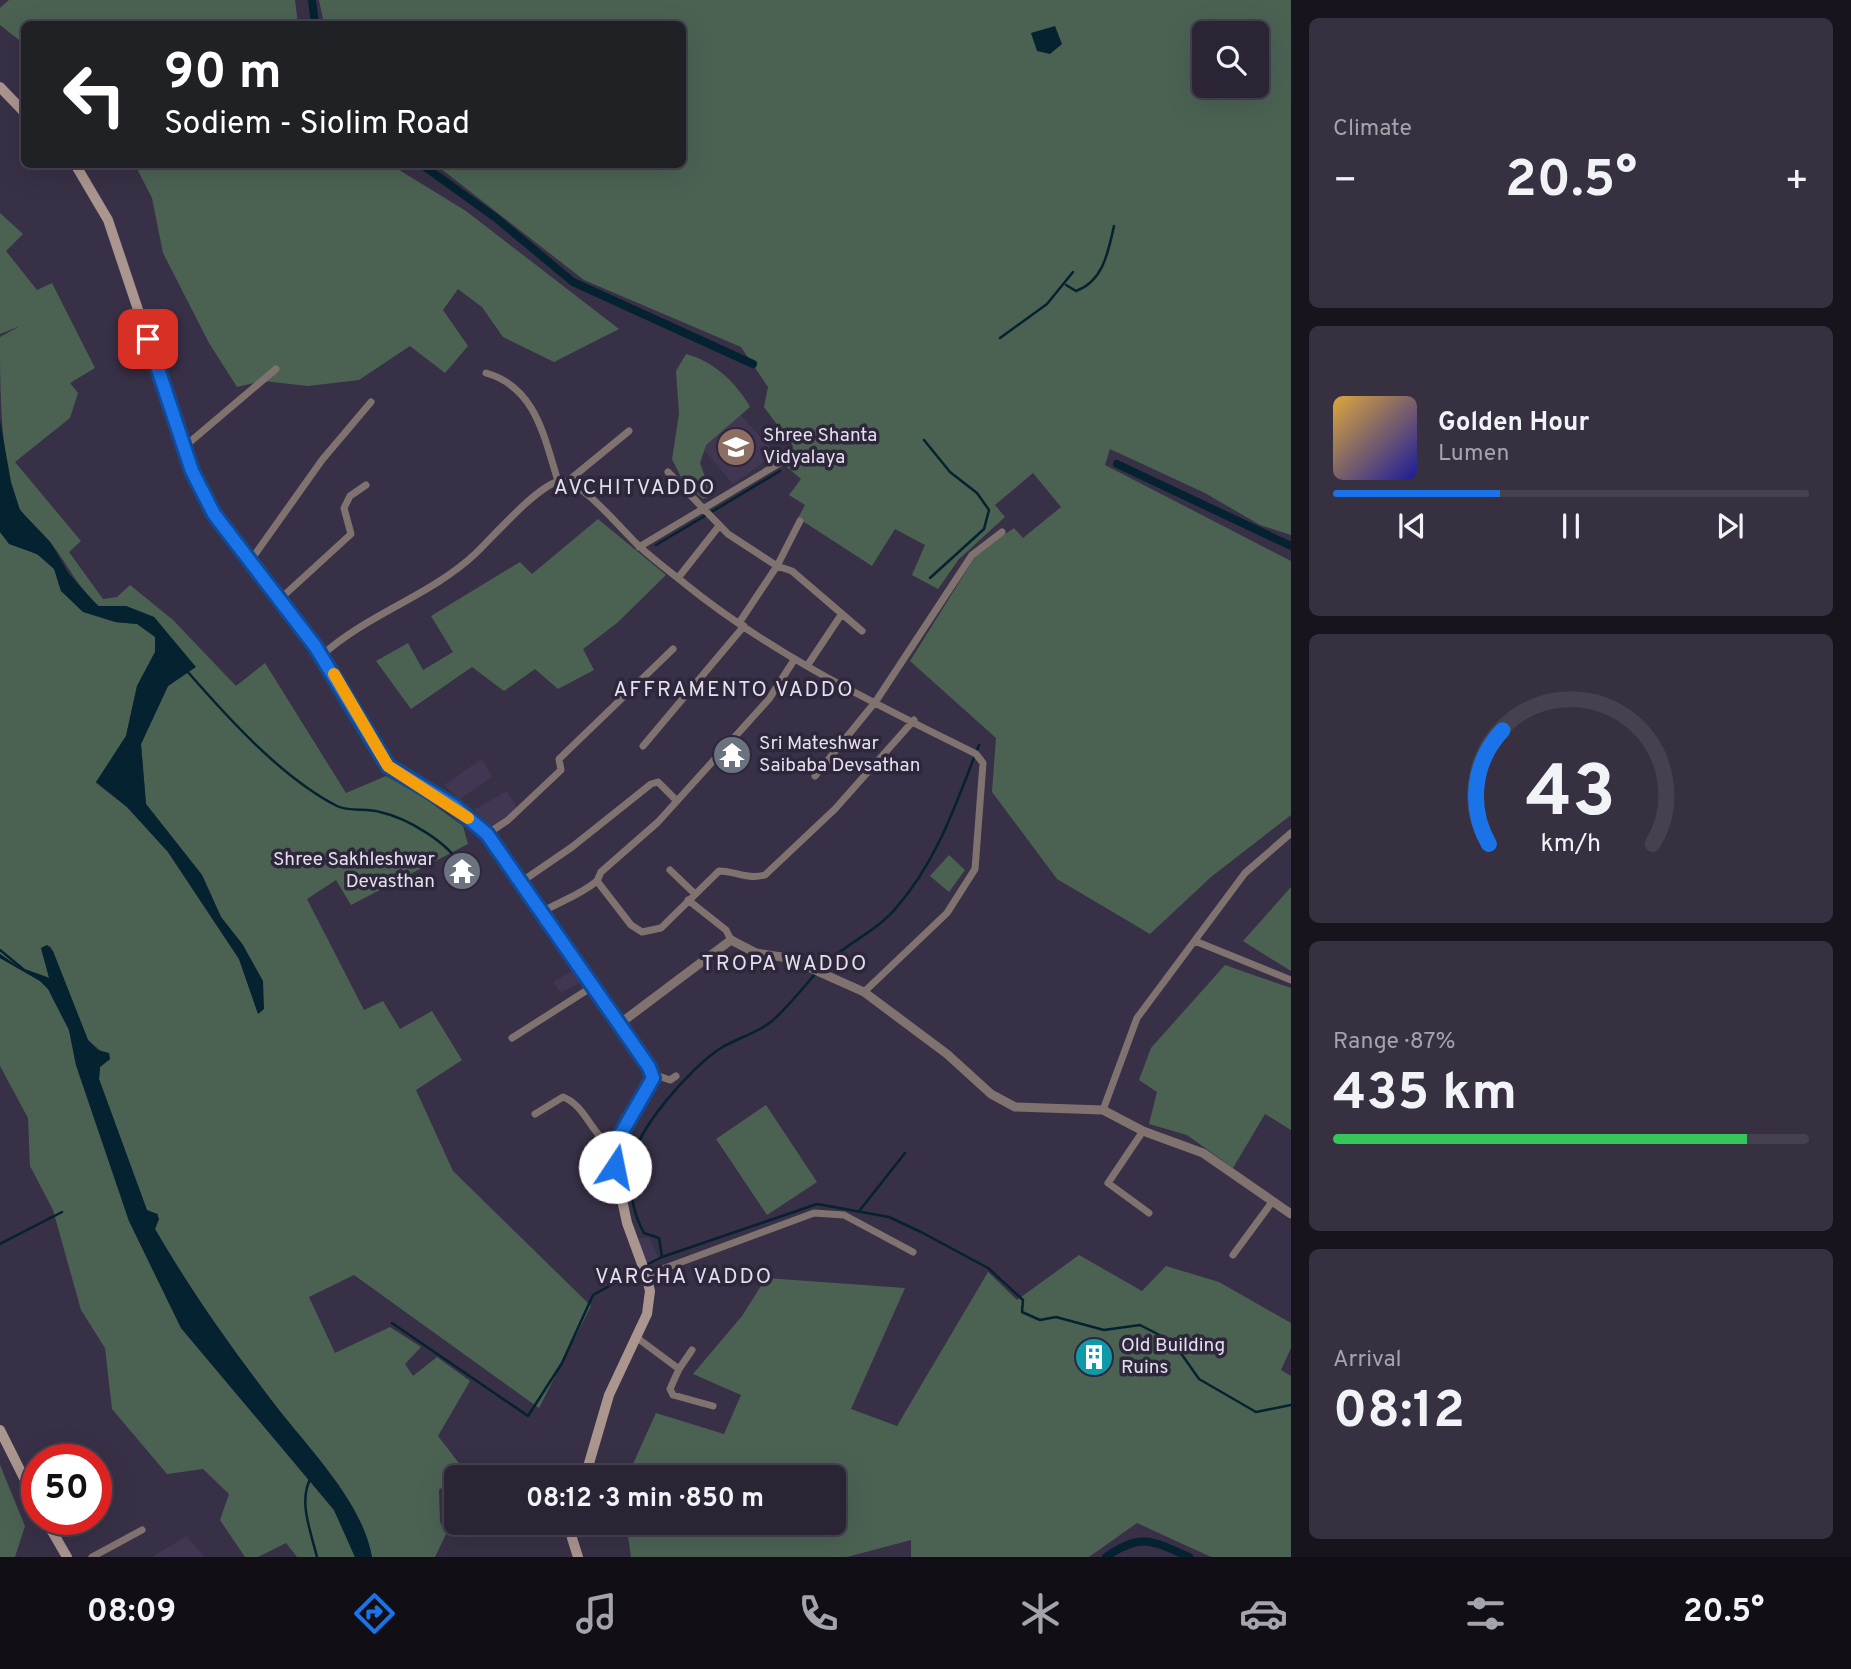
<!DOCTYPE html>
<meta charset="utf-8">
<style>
body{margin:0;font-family:Overpass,sans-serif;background:#363040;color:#f1f3f6;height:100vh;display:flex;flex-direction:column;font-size:26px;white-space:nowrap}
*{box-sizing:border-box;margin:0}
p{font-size:23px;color:#a5a4ac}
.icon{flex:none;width:38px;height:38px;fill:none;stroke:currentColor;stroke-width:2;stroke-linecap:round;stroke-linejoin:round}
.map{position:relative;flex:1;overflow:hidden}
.panel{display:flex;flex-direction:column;gap:18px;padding:18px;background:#17141d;width:560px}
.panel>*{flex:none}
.top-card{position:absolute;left:21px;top:21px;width:665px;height:147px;border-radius:10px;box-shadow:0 7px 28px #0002,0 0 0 2px #46414f;background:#202124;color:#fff;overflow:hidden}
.tools{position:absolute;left:1192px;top:21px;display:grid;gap:14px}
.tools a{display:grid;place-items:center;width:77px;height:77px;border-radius:10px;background:#2a2434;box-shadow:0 7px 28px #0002,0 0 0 2px #46414f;font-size:35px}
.speed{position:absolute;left:21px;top:1444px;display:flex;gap:14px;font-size:35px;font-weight:700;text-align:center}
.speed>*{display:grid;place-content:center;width:91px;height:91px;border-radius:50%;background:#2a2434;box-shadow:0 7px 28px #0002,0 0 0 2px #46414f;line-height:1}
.speed .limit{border:10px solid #d22;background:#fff;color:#111}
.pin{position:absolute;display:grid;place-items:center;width:60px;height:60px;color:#fff;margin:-30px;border-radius:14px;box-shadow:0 4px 10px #0006}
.me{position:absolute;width:77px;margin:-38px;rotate:11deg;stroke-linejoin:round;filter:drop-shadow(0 0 5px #0008)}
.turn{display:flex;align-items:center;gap:24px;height:147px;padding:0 28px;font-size:32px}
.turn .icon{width:91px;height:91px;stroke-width:2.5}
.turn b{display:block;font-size:49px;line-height:60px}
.big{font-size:52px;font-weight:700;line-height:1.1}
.panel .tile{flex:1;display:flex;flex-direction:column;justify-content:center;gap:10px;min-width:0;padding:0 24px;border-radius:10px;background:#363040}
.panel .dial{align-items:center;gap:0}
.dial svg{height:182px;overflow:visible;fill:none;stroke:#46414f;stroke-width:7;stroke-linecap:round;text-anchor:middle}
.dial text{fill:#f1f3f6;stroke:none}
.song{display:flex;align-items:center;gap:21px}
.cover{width:84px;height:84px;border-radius:10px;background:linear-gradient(135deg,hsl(40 70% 55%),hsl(240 70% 35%))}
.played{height:7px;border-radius:4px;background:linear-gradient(90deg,#1a73e8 35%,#46414f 35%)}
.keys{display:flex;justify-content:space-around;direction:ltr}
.heat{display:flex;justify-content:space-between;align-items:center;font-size:38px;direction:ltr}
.charge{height:10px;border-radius:5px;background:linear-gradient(90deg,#34c759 87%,#46414f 0)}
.trip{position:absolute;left:444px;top:1465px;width:402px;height:70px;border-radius:10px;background:#2a2434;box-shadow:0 7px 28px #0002,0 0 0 2px #46414f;font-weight:700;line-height:70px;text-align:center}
.menu{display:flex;height:112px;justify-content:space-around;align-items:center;background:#110e15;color:#a5a4ac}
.menu .icon{width:49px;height:49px}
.menu .active{color:#1a73e8}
.menu b{font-size:32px;color:#f1f3f6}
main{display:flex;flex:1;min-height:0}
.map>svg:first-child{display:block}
</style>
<main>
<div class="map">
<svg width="1291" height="1557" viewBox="0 0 1291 1557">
<rect width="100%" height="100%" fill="#383046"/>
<path fill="#413753" d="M735,409L776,454L733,484L696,440Z
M482,759L492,777L460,799L444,785Z
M507,791L518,809L491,826L474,810Z
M576,969L584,980L561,993L553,982Z
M649,1237L659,1260L645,1267L636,1239Z
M187,1536L204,1557H152Z"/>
<path fill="#4b6253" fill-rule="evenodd" d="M9,0H295L298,24H187L184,20L170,24H24V44L0,25V8Z
M319,0H1291V535L1260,525L1205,493L1110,449L1105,465L1291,561V815L1211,877L1150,934L1057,879L992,792L996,738L910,661L978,552L1014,528L1023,538L1061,507L1033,473L995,505L1005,517L959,559L938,589L912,575L925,545L895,529L872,566L798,518L805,505L789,495L801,479L787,467L793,446L764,407L768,387L741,347L584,280L436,165L682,164V24H324ZM1204,33H1256V86H1204Z
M135,165H391L466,211L619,329L554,362L503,337L482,307L458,289L443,310L468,346L445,373L410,346L359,380L308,386L263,381L237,387L209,343L163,253L152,198Z
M0,213L23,234L6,251L37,290L52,283L95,368L70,383L78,393L70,418L15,462L81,541L69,552L103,599L117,597L130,585L173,620L236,686L265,663L346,793L386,776L423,797L463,826L468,844L351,905L336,880L307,899L364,1010L383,1001L400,1029L432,1011L462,1060L416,1090L453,1171L591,1306L539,1408L354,1275L309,1297L335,1353L390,1327L421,1347L405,1364L413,1376L437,1357L470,1381L438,1436L465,1471L439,1490L440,1522L446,1534L435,1557H372C362,1500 306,1446 272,1401C228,1343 191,1291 155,1229L158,1214L147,1211L99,1079L100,1067L110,1059L88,1040L51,947L47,945L41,948L50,978L19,967L0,954V532C14,552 42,549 54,569C57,575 59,585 61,591L115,622L137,624L155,636V652L137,686L126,736L96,783L127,807L168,852L239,959L258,1013L243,945L221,917L202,875L146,804L141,744L168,686L195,667L154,617L126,606H99C77,587 68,564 50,542C42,531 29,523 21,511C0,478 0,378 0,337L20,326L0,334Z
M686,354C713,361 736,382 750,407L706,445L700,463L712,496L703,499L683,481L672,459L679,414L676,371Z
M598,519L666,575L617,623L583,649L594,670L558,689L535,669L504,691L472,667L411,709L376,661L408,643L423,670L453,652L431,616L520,562L532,574Z
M949,855L965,870L949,892L930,876Z
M1291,887V971L1243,941Z
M0,958L40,981L48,989L69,1030L76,1065L129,1221L181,1328L334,1510L355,1557H297L286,1543L258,1557H245L220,1520L229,1494L203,1469L167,1474L112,1409L105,1348L81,1310L53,1210L30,1166L28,1118L0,1066Z
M1225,965L1291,988V1130L1265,1114L1233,1168L1187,1135L1149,1124L1157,1092L1139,1080L1151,1048Z
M766,1105L817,1182L767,1215L716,1139Z
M1079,1255L1142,1291L1166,1266L1219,1282L1291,1323V1348L1281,1370L1291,1376V1557H1211L1137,1523L1089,1557H911V1540L847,1557H631L626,1523L835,1522V1477H627L656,1413L724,1434L741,1395L693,1374L742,1316L766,1278L905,1288L851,1409L897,1426L988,1272L1017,1300Z
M0,1465L25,1526L15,1557H0Z"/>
<path fill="#04222f" d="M1055,26L1062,44L1050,54L1037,51L1031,33Z
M0,420L11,482L20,510L51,543L69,574L98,606H126L154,617L196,667L168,686L141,744L146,804L202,875L221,917L243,945L263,981L264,1009L258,1014L239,959L168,852L127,807L96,782L126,736L137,686L155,652V637L137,624L115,622L83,612L61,591L54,569L37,554L9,544L0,532Z
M47,945L53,951L88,1040L98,1050L109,1053L110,1059L100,1067L99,1079L147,1210L157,1214L159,1219L155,1229C191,1291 228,1343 272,1401C306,1446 362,1500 372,1557H355L334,1510L181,1328L129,1221L76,1065L69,1030L48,989L40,981L0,958V954L19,967L49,978L41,948Z"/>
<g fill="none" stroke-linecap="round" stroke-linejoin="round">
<path stroke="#04222f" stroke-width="2.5" d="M1066,285L1076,291C1103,281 1108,253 1114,226
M1000,338L1047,304L1073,272
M924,440L950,472L977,493L989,510L984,529L930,578
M656,545L780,471
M187,671C228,718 282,778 337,806C349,812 366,808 380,812C407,818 448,842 462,867
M0,950L23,969
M821,968C843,945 876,932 896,908C938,860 956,803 979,745
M860,1210L905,1153
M0,1244L62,1212
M662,1257L659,1238L644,1233C633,1213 629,1189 631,1166C634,1131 692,1066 721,1048C737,1038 758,1033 772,1021C788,1007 802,989 816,973
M646,1265L662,1257L817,1204L889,1217L921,1232L988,1268L1023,1300L1022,1312L1040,1320L1056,1317L1104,1330L1140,1325L1173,1342L1199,1379L1256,1412L1291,1405
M392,1323L528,1416L562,1363L593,1295L640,1269
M312,1476C297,1499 311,1532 317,1557"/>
<path stroke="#04222f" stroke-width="8" d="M312,0L315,24
M421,164L496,218L573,282L753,364
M1117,464L1291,546
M1106,1557C1141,1532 1153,1541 1189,1557"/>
<path stroke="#80736f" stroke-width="7" d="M486,373C536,387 544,437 558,481
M184,447L276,369
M668,472L728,534L777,566L792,571L862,631
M568,481L629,431
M639,547L790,457
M251,560L322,460L371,402
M678,578L719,526
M280,599L351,534L344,508L350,496L366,485
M739,623L777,566L800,521
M321,656C367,614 430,596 475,554C493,537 536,487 559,481C579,476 624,533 639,546C653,559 669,571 684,583C771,654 876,704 976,754L983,763L975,869L947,913L864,992
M794,660L769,699L658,822L601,872L597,881L631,925L642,932L661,928L719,871C736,871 747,880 765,875L835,809L914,720
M807,666L841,615
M643,746L744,626
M815,776L876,701L972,555L1002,532
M487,834L508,820L561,770L559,759L673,649
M670,870L695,894
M521,882L572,847L651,784L658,782L676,800
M688,900L726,930L731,940
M542,912C561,901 580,895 597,881
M1195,941L1291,980
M512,1038L592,987
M653,1074L670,1080L676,1076
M1103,1110L1137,1018L1245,873L1291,833
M535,1114L563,1097C587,1106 592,1139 617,1149
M1143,1131L1108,1183L1149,1213
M1233,1255L1272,1202
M646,1275L814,1213L844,1215L913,1252
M636,1337L679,1369L670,1389L673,1395L713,1406
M679,1369L692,1350
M92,1557L142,1530"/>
<path stroke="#80736f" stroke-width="9" d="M618,1025L731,940L756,953L788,958L864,992L947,1054L991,1094L1015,1107L1103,1110L1143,1131L1203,1153L1291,1214"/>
<path stroke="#aa958f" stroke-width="10" d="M0,87L24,112
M75,164L108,220L192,471L213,514L315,646L389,766L454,806L487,834L653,1074L622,1132L615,1167L627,1223L646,1275L650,1291L647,1314L609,1395L585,1477
M0,1430L37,1504
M45,1519L67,1557
M574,1522L572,1538L578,1557"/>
</g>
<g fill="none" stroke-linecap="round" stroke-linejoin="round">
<defs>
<path id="route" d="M148,339L192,471L214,514L315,646L388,766L454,806L487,834L649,1067L653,1078L622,1132L615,1167"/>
</defs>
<use href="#route" stroke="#114b97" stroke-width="18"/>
<use href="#route" stroke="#1a73e8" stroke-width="12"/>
<path stroke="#f59e0b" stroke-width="12" d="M334,674L388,766L468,818"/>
</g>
<defs>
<symbol id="school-disc" viewBox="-11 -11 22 22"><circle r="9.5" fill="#8d6e63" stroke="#2e263b"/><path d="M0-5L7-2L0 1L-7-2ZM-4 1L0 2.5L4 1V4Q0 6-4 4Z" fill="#fff"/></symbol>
<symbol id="temple-disc" viewBox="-11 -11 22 22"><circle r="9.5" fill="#6b7280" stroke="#2e263b"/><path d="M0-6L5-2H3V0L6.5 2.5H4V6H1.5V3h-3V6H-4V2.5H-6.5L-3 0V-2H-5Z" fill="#fff"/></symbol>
<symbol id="building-disc" viewBox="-11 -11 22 22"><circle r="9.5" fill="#0f9aa8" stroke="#2e263b"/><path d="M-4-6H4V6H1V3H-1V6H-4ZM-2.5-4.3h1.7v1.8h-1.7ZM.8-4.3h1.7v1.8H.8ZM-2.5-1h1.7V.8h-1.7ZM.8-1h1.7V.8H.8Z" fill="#fff"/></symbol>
</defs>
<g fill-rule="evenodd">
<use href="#school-disc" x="714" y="425" width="44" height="44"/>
<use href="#temple-disc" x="710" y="733" width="44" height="44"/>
<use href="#temple-disc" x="440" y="849" width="44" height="44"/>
<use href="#building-disc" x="1072" y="1335" width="44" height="44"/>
</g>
<g text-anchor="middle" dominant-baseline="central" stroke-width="7" stroke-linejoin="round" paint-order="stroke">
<g font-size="19" fill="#e4dfee" stroke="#2e263b" text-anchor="start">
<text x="763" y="436">Shree Shanta<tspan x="763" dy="22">Vidyalaya</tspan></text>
<text x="759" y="744">Sri Mateshwar<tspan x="759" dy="22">Saibaba Devsathan</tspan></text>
<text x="435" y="860" text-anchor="end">Shree Sakhleshwar<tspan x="435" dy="22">Devasthan</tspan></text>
<text x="1121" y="1346">Old Building<tspan x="1121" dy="22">Ruins</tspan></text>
</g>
<g font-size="21" letter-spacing="2" fill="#e4dfee" stroke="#2e263b">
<text x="635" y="488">AVCHITVADDO</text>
<text x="734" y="690">AFFRAMENTO VADDO</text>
<text x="785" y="964">TROPA WADDO</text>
<text x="684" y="1277">VARCHA VADDO</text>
</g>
</g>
</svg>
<div class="tools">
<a><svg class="icon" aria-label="search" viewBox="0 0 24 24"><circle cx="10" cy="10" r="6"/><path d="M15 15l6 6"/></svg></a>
</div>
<div class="speed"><div class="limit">50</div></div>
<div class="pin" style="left:148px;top:339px;background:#d93025"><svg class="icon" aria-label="arrive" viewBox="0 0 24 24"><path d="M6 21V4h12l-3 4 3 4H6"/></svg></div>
<svg class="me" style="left:615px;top:1167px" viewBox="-20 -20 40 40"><circle r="19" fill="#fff"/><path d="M0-13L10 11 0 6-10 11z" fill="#1a73e8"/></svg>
<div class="trip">08:12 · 3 min · 850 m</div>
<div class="top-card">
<div class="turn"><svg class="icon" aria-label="left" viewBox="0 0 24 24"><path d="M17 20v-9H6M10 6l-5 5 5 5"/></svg><div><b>90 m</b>Sodiem - Siolim Road</div></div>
</div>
</div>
<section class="panel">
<div class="tile"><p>Climate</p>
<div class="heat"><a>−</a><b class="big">20.5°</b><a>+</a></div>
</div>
<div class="tile">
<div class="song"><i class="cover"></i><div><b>Golden Hour</b><p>Lumen</p></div></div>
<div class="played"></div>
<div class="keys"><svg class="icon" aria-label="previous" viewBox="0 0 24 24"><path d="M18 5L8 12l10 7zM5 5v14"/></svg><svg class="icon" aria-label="pause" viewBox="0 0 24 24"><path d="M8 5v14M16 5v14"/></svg><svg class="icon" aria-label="next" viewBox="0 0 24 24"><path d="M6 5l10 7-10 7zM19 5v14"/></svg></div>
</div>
<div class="tile dial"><svg viewBox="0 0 100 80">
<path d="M14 69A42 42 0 1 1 86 69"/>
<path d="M14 69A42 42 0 0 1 20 19" stroke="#1a73e8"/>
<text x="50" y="56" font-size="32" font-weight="700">43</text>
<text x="50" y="72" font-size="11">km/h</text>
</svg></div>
<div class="tile"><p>Range · 87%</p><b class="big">435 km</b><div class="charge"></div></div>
<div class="tile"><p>Arrival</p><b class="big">08:12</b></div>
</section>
</main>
<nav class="menu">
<b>08:09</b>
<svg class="icon active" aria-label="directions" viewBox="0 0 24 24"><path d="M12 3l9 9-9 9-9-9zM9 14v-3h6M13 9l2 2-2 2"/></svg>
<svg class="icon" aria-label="music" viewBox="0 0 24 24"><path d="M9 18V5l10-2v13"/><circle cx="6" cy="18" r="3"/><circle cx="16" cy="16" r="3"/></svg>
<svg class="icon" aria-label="phone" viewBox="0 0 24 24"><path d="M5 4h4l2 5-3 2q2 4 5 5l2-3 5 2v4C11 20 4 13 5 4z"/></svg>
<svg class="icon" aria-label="climate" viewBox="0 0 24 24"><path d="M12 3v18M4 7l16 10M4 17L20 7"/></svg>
<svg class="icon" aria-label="car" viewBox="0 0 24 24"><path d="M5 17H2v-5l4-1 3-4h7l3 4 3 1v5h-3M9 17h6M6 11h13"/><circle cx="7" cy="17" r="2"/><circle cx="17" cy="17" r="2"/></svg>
<svg class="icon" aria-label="filters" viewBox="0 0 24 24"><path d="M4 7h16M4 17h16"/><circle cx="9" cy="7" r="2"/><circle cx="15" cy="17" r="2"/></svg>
<b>20.5°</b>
</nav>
